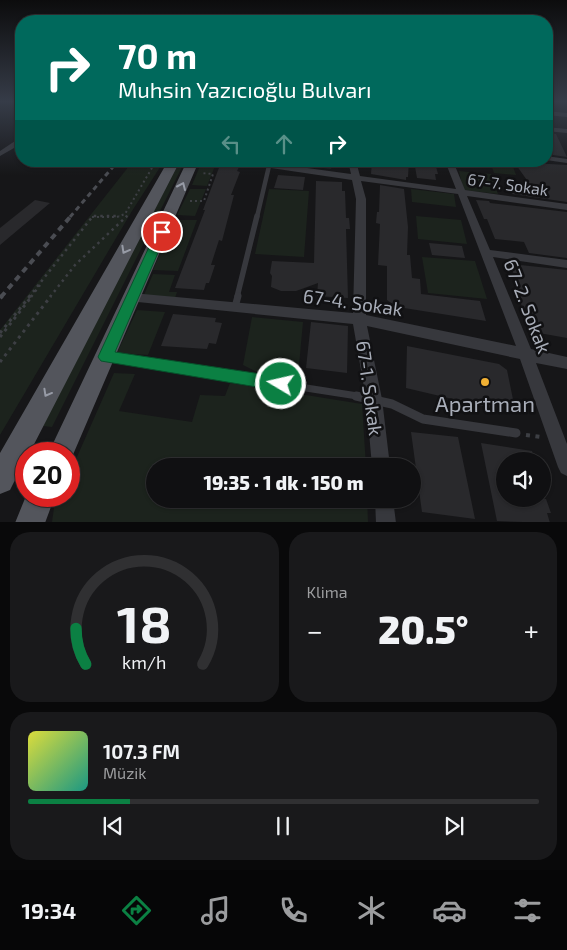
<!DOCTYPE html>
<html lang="tr">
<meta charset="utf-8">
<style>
body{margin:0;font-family:"Exo 2",sans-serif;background:#19191b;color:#f1f3f6;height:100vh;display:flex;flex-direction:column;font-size:19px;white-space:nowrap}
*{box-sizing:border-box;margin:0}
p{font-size:16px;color:#9c9d9f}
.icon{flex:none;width:28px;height:28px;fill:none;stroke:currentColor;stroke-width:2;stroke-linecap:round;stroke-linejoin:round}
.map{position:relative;height:522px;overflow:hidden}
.side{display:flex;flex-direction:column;gap:10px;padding:10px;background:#09090a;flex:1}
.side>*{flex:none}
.banner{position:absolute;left:15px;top:15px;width:538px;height:152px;border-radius:20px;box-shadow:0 1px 4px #0004,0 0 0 1px #303032;background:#00695c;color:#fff;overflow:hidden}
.tools{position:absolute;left:496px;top:452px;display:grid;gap:10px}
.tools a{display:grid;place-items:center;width:55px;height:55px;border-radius:50%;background:#101012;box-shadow:0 1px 4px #0004,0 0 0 1px #303032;font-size:25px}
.speed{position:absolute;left:15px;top:442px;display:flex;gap:10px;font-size:25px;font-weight:700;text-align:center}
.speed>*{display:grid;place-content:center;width:65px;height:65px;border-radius:50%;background:#101012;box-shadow:0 1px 4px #0004,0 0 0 1px #303032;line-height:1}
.speed .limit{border:8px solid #d22;background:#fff;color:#111}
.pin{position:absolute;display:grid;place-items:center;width:42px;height:42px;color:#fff;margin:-21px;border:2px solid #fff;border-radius:50%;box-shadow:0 1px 5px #0007}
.me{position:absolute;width:55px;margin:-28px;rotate:279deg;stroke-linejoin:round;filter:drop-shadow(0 0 4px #0008)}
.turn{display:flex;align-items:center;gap:18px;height:105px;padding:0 20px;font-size:22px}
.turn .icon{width:65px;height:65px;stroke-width:2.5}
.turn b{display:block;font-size:35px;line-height:42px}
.lanes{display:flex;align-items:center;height:48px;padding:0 20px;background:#0003;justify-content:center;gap:25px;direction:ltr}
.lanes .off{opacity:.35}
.big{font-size:38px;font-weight:800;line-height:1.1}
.side .card{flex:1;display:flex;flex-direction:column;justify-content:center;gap:8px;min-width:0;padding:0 18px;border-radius:20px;background:#19191b}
.side .dial{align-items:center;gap:0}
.dial svg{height:130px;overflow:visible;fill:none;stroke:#303032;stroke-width:7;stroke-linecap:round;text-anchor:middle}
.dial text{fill:#f1f3f6;stroke:none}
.song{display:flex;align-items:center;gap:15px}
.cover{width:60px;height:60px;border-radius:8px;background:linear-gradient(135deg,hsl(60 70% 55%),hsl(170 70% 35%))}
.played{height:5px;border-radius:2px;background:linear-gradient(90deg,#0b8043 20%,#303032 20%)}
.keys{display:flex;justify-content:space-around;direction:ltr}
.heat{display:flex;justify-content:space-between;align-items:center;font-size:28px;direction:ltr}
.side .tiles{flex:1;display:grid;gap:10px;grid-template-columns:1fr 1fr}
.card:last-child{grid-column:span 2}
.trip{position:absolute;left:146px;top:458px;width:275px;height:50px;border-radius:25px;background:#101012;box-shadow:0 1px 4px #0004,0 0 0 1px #303032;font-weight:800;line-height:50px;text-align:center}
.menu{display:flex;height:80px;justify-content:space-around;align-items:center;background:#060607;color:#9c9d9f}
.menu .icon{width:35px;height:35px}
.menu .selected{color:#0b8043}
.menu b{font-size:22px;color:#f1f3f6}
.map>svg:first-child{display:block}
</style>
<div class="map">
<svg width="567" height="523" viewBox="0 0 567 523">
<rect width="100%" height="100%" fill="#161618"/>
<path fill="#222225" d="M270,161H334L331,169Z"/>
<path fill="#1c231d" d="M133,161H164L132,211L0,435V330Z
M179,161H185L52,427L43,426Z
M202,161H217L207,186L192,185Z
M490,161H511L516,175L494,173Z
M459,171L491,174L498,194L463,190Z
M190,189H206L195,216L177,215Z
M269,189L309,191L304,257L255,254Z
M411,189L454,194L456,207L412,202Z
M416,216L461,220L467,244L418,239Z
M174,220H197L178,271L153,270Z
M422,257L475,261L487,299L428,293Z
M153,274L175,275L169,292H177L175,298L143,297Z
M137,310L165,312L148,355L117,353Z
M252,317L303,322L298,376L257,372L243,365Z
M114,373L135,374L119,411L192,422L200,395L225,396L230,383L362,404L366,466H155V499H367L368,522H52L54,508L59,496H69V475Z"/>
<path fill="#29292c" d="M546,133L556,134L567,157L553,155L546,140Z
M372,161H409L408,177H406V180L371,174Z
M414,161L435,163L438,174H435L436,180L417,178Z
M514,162L567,165V202L512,194L504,181L529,183Z
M220,165H235L239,167L237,171L240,172L231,195H234L222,241L219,240L211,265H215L209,283H206L204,290L175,288L205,210H203Z
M278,175L305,177L303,190L274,188Z
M316,181L342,182V191H345L346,218H349L350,229H346L348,298L317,296L318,283L296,291H281L271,287L272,276L270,273L272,261L314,263Z
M380,185L404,189L408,227L407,255H410L412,278L420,279L421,294L480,301L486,321L404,308V306L394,305L387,300V266L378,265L380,224L376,223L377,212H379Z
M35,200L50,203L0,245V228Z
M476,200L489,201L490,203L567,212V258L529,253L524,242L495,239L487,219H484Z
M429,243L462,246L465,258L432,255Z
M511,264L567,270V338L528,331Z
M173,314L216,318L215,322L222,323L216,344L209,343L207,349L161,346Z
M311,322L348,326L347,373L306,368Z
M407,346L499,364L507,370L516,414L406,388Z
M411,432L458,437L475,519L422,512Z
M481,443L532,451L535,461H505V499H546L551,513H547L550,523L497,521Z"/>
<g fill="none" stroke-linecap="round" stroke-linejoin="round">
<path stroke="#3d3f44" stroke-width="2" stroke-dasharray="2 3" stroke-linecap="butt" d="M190,201H204L213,174L201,173
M92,217H117L125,214L156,161
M126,217L128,215"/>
<path stroke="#3d3f44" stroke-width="2.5" stroke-dasharray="2.5 4" stroke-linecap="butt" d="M29,297L93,216H120
M31,297L40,285
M50,297L75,265L127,216"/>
<path stroke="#3d3f44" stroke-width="3" stroke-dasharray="3 4.5" stroke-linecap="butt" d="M0,333L30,296
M0,337L32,296
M0,362L51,296"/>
<path stroke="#3d3f44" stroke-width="4" stroke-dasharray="4 5.5" stroke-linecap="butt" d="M526,435L541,437"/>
<path stroke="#37383d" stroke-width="4.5" d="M257,217L269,166"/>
<path stroke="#37383d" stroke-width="5.5" d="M237,297L257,216"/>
<path stroke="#37383d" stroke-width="7" d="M235,307L238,296
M107,357L364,397"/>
<path stroke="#37383d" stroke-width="9" d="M356,396L392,404L423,419L516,433"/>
<path fill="#37383d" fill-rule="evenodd" d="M546,111L567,113V117L546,115Z
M546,127L567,129V133L546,131Z
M18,139H21V144L0,156V151Z
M546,156L567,159V163L546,160Z
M233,161H256L351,174L348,161H356L360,176L456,189L445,161H453L465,190L567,204V210L467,196L490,250L567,260V268L493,257L531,349L567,357V369L536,363L567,444V476L561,473L558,467L520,359L367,326L382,399L390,466H372L366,399L353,324L128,301L126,298L128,295L132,293L353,313L356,199L352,180L237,163ZM361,181L458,194L516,346L366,315V199Z
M375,499H393L396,523H376Z"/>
<path fill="#53555c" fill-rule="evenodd" d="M168,161H180L29,454H26V458L10,490L0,494V453Z
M187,161H199L69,464V454H48Z
M26,496H55L45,523H15Z"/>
<path stroke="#4a4c52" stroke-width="3" stroke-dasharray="5 4" stroke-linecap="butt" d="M70,217L118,161"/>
<path stroke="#4a4c52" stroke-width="4" stroke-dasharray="6 5" stroke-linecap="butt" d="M1,297L71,216"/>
<path stroke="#4a4c52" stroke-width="4.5" stroke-dasharray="8 6" stroke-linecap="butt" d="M0,298L2,296"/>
</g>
<defs><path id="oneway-chevron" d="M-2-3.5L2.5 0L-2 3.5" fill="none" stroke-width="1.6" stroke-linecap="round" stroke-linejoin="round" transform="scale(1.25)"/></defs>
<g stroke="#979ba6">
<use href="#oneway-chevron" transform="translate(182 186) rotate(-66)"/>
<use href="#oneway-chevron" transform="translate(125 250) rotate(119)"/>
<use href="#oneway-chevron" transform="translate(47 393) rotate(119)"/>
</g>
<linearGradient id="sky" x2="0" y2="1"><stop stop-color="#0c0c0d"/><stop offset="0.58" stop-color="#363c48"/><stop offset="1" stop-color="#363c48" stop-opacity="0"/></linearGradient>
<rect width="567" height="175" fill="url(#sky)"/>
<path fill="#0b8043" stroke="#07532c" d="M162,229L167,232L115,352L281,377L287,379L289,384L287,389L281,391L101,361L98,357L156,232Z"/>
<circle fill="#f2b134" stroke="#111113" stroke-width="2" cx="485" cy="382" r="5"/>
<g text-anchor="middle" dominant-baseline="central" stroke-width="5" stroke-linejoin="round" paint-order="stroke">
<g font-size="16" fill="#a8adb8" stroke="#111113">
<text transform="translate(508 184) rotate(8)">67-7. Sokak</text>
</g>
<g font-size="19" fill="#a8adb8" stroke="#111113">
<text transform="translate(353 302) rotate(8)">67-4. Sokak</text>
<text transform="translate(528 306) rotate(69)">67-2. Sokak</text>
<text transform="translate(370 388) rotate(82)">67-1. Sokak</text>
</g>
<g font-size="22" fill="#a8adb8" stroke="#111113">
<text x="485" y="403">Apartman</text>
</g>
</g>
</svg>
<div class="tools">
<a><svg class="icon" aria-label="sound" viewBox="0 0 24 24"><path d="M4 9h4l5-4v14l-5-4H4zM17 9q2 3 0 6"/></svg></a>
</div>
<div class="speed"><div class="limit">20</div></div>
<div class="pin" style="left:162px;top:232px;background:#d93025"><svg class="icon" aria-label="arrive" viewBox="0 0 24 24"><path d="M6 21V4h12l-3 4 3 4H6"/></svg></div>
<svg class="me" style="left:281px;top:384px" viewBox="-20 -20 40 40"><circle r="17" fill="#0b8043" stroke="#fff" stroke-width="3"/><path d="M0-11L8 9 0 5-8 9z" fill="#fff"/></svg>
<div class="trip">19:35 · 1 dk · 150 m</div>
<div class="banner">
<div class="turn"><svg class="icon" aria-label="right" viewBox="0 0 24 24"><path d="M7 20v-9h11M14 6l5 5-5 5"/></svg><div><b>70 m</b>Muhsin Yazıcıoğlu Bulvarı</div></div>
<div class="lanes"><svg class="icon off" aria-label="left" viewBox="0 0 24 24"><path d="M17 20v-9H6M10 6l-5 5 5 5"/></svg><svg class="icon off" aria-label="ahead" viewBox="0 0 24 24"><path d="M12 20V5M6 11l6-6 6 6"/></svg><svg class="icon" aria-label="right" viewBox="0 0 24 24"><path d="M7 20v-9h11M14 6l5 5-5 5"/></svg></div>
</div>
</div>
<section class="side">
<div class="tiles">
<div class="card dial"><svg viewBox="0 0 100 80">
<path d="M14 69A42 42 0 1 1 86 69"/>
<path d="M14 69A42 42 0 0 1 8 47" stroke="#0b8043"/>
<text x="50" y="56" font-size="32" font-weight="700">18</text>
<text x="50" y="72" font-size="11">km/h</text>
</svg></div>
<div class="card"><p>Klima</p>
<div class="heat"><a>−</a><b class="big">20.5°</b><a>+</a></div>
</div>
<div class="card">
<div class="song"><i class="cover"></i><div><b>107.3 FM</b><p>Müzik</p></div></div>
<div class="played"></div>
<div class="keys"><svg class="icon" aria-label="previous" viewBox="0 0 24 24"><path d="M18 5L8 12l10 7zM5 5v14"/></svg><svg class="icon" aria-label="pause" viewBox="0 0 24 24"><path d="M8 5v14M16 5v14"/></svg><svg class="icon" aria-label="next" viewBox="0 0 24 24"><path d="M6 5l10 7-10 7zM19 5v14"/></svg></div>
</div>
</div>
</section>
<nav class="menu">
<b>19:34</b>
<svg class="icon selected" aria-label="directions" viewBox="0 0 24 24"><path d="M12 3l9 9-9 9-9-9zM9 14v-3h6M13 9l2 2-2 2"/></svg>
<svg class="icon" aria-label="music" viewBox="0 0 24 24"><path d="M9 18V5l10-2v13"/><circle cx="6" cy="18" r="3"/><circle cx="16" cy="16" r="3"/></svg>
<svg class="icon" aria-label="phone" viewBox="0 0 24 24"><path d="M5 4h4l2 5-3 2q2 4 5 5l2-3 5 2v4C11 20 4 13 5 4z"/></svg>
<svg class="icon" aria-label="climate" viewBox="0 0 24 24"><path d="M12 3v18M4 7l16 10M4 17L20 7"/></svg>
<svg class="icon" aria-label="car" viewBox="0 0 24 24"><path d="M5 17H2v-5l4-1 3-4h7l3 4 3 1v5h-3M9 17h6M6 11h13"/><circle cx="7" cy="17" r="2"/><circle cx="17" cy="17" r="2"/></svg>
<svg class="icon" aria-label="filters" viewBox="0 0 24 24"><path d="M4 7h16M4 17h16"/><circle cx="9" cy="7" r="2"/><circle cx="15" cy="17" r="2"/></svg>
</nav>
